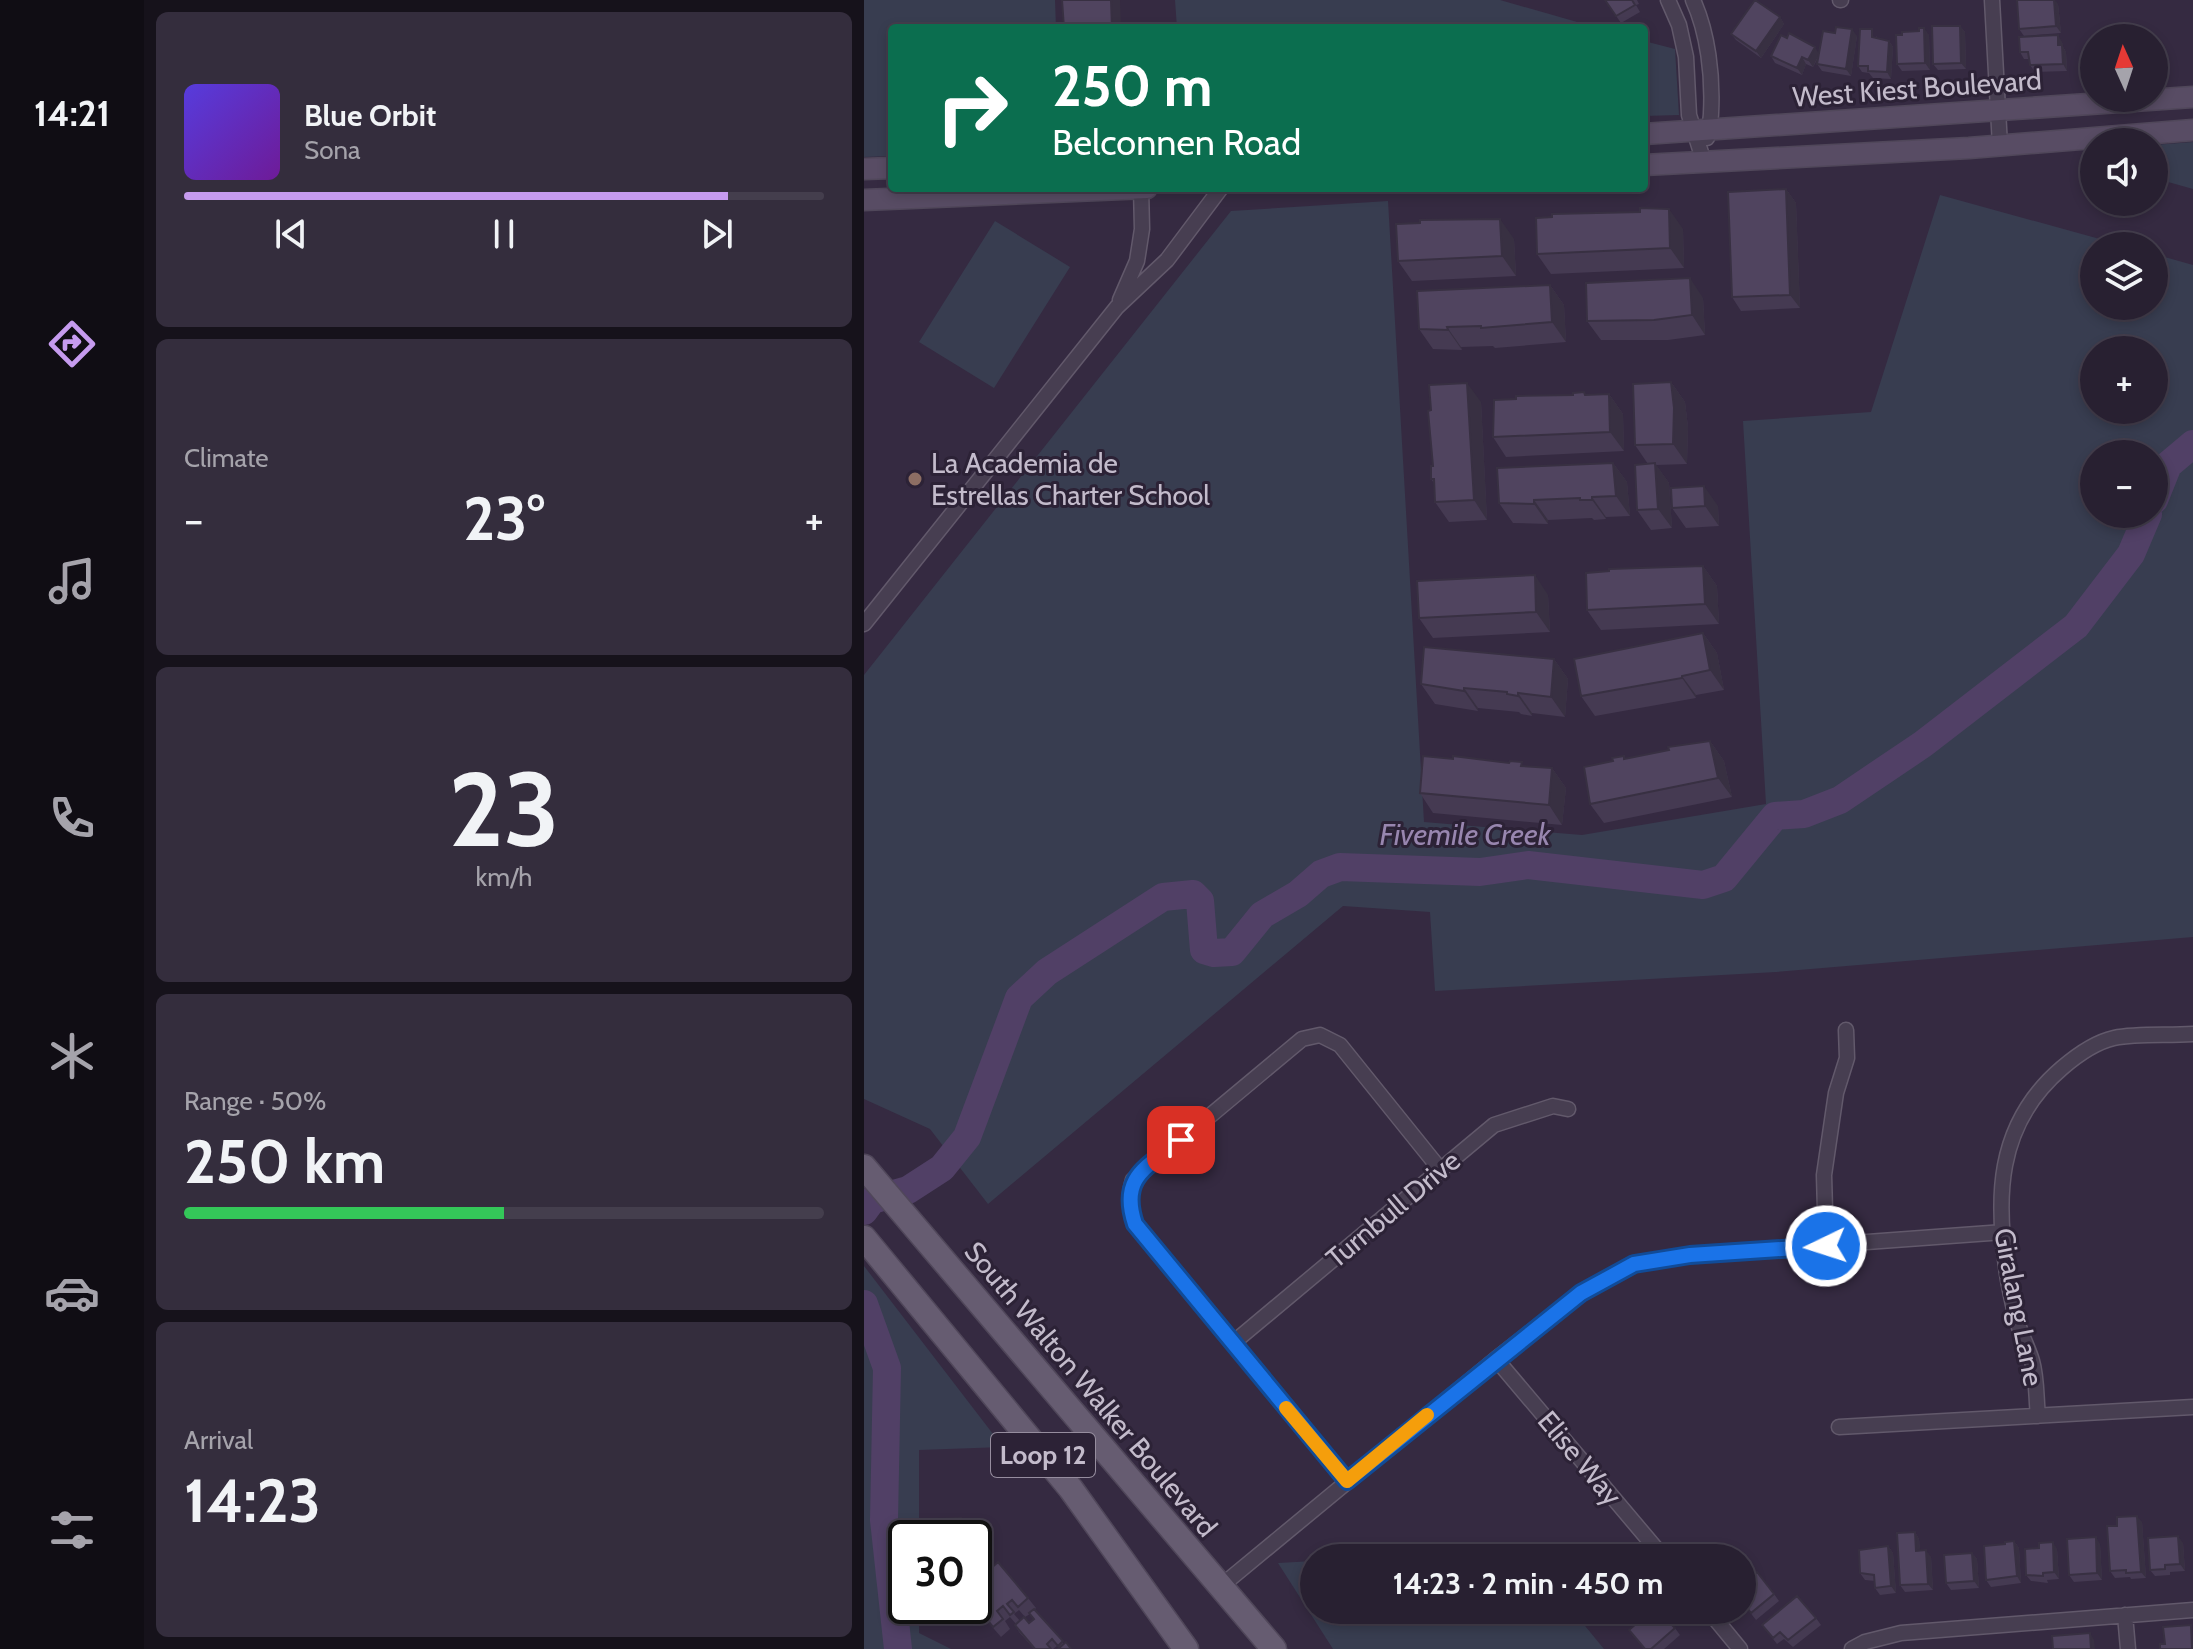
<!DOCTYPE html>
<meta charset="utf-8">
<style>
body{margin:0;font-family:Cabin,sans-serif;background:#342d3d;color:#f1f3f6;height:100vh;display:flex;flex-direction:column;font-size:30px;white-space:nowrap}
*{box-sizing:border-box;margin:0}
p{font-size:26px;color:#a5a3ab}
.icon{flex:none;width:44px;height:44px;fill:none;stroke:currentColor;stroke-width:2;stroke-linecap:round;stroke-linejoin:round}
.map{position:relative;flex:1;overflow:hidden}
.side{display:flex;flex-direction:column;gap:12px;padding:12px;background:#16121b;width:720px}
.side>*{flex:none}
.banner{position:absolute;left:24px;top:24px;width:760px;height:168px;border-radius:8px;box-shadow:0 4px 12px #0003,0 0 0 2px #443e4d;background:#0b6e4f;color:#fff;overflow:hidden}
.needle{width:52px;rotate:357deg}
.buttons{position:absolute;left:1216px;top:24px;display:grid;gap:16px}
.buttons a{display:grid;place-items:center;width:88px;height:88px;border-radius:50%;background:#282031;box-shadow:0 4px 12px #0003,0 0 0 2px #443e4d;font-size:40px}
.speed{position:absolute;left:24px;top:1520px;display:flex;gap:16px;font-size:40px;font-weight:700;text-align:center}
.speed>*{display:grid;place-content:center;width:104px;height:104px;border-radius:50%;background:#282031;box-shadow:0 4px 12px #0003,0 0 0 2px #443e4d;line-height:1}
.speed .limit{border:4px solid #111;border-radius:12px;background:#fff;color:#111}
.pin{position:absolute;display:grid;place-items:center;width:68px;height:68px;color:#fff;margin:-34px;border-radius:16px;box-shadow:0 4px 12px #0006}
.me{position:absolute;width:88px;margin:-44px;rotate:266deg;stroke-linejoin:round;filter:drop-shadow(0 0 6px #0008)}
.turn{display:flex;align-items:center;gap:28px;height:168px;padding:0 32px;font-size:36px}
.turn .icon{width:104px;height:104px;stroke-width:2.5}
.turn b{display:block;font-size:56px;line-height:68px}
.big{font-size:60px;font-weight:800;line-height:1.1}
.side .card{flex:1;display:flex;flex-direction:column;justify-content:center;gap:12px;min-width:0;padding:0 28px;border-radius:12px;background:#342d3d}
.side .dial{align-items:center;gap:0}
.dial b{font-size:104px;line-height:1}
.song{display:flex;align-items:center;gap:24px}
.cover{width:96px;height:96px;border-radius:12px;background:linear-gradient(135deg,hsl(250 70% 55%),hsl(280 70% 35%))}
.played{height:8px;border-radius:4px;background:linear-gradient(90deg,#c69bef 85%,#443e4d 85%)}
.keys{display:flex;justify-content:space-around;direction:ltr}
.heat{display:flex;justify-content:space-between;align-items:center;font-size:44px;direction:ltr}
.charge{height:12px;border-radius:6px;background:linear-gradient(90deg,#34c759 50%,#443e4d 0)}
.trip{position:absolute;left:436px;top:1544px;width:456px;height:80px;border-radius:40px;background:#282031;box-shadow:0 4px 12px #0003,0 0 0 2px #443e4d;font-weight:800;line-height:80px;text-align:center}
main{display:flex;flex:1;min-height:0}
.menu{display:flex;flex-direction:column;width:144px;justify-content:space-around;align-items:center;background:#100d14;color:#a5a3ab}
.menu .icon{width:56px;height:56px}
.menu .current{color:#c69bef}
.menu b{font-size:36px;color:#f1f3f6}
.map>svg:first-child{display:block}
</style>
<main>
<nav class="menu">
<b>14:21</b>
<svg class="icon current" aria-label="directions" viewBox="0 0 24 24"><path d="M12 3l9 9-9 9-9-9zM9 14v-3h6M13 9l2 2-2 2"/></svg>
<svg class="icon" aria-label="music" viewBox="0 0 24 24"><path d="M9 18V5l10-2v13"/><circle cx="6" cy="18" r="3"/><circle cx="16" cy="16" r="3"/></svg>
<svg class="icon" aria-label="phone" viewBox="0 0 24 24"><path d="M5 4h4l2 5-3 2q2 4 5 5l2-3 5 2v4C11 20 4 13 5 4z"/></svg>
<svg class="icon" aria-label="climate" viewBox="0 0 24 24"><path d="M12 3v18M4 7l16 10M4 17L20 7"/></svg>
<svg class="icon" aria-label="car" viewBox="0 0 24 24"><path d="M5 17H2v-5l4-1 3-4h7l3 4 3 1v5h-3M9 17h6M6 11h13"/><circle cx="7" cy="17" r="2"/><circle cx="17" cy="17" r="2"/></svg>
<svg class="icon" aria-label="filters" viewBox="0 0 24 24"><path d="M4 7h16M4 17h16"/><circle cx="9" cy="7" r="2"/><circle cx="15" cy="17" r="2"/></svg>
</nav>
<section class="side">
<div class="card">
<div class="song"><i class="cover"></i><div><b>Blue Orbit</b><p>Sona</p></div></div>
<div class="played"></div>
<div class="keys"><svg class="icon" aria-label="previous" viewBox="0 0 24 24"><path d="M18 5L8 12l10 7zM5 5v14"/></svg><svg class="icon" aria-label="pause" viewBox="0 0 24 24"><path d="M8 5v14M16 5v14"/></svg><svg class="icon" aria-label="next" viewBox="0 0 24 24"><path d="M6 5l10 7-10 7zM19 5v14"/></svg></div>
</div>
<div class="card"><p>Climate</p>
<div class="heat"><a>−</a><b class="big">23°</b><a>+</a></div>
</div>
<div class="card dial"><b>23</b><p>km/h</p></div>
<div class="card"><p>Range · 50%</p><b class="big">250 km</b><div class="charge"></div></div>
<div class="card"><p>Arrival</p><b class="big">14:23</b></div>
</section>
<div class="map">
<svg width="1329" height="1649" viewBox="0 0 1329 1649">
<rect width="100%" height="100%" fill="#352a41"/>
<path fill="#383d50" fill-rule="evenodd" d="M0,0H191L192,28H28V156L0,157Z
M311,0H636L734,28H313Z
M780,41L811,49L815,115L780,116Z
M1329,142V189L1290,178V145Z
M1076,195L1261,246H1230V306H1290V254L1329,265V937L912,972L571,991L566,912L479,906L124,1204L66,1129L0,1099V675L367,211L524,201L560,822L718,835L902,804L879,421L1007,412ZM1230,350H1290V410H1230ZM1230,454H1290V514H1230Z
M131,221L206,267L130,388L55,342Z
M0,1266L139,1447L55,1450V1538H42V1606H55V1633L87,1649H0Z
M657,1548L665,1558H496Z
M450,1561V1610H708L740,1649H469L414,1563Z"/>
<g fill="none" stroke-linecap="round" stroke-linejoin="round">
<path stroke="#514066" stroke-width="28" d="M1290,500L1304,465L1329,444
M0,1211L8,1200L44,1190L78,1168L103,1137L155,998L183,972L299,897L329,894L336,901L340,950L350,953L368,952L398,915L434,894L457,874L476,867L616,872L664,865L839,885L860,878L911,816L940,814L976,800L1059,744L1212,626L1267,554L1284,514
M0,1304L23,1368L20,1520L34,1649"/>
<defs>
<path id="street" d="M804,0L815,25L822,57L825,115L840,162
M829,0C844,33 849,76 847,113C847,121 844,130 843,138
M976,0H977
M1128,0L1136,146
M256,300L273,261L278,229L277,188
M0,624L253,307L303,260L357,188
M962,1246L960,1175L972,1093L983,1058L982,1030
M369,1343L630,1125L689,1106L704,1109
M632,1359L800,1558
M1174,1416C1172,1398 1173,1378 1168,1361C1165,1350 1159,1339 1155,1327C1150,1313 1147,1296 1144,1280C1131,1200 1131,1125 1198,1068C1212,1056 1232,1042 1250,1038C1275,1033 1304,1036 1329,1034
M975,1427L1329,1407
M483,1481L271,1224C265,1207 264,1197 269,1180L438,1039L456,1035L476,1045L575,1168
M356,1587L632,1359L717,1293L770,1264L826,1255L1140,1232
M844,1610L876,1649
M1261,1615L1264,1649
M988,1649L1001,1642L1037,1633L1329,1610"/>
<path id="secondary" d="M780,134L1329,97
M780,165L1105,148L1329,130
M0,169L28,168
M0,200L283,188"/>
<path id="primary" d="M0,1167L410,1649
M0,1238L207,1489L322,1649"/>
</defs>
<use href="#street" stroke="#62596b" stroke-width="17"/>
<use href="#secondary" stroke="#50475a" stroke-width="23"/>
<use href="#primary" stroke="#50475a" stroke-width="27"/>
<use href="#street" stroke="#473e51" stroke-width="14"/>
<use href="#secondary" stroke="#584c64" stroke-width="20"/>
<use href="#primary" stroke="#665c71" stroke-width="24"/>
</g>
<path fill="#453a52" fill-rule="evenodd" d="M741,0H773L775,4L772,5L776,12L757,23Z
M1194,4L1197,33L1160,36L1155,29Z
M916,17L920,24L897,58L872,40L867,34Z
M1096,26L1101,32L1102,69L1074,70L1069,64Z
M1055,31L1065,35L1066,70L1038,71L1033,64L1038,35Z
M993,36L987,76L958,71L953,64L955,56L949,67L942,64L938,75L911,63L907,56L955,53Z
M1013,36V38L1025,41L1029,47L1027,79L1009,78L1005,73L998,72L994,66Z
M1198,42L1199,47L1202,52L1203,71L1171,72L1166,65L1165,59H1160L1156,52Z
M922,189L932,203L936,308L877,311L868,297Z
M819,229L820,268L687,274L673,254Z
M650,239L652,276L548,281L534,261Z
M686,285L700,305L702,342L631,348L629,346L597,347L598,350L569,349L555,329Z
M839,298L841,335L804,340H737L723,321Z
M807,382L821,402L824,427L823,464L792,465L805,483L808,528L787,530L773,510L784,464L771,445Z
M745,394L759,414L760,451L642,457L629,437L722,395Z
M617,402L623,520L585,522L571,502L570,483L567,479Z
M749,463L763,482L766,516L742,517V519L730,520L728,518L684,520V524L649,523L635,503Z
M854,506L855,526L822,528L808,508Z
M839,566L853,586L855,624L737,630L723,610Z
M684,595L686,632L569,638L555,618Z
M839,633L853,653L860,690L832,695V698L731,716L717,696Z
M690,659L704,679L701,717L668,713V716L657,714L655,712L614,708V711L571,704L557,684Z
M846,741L860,761L868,797L740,823L726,804L762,759Z
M660,766L688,768L702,788L698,825L569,813L556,793Z
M1278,1522L1282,1578L1267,1579L1266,1577L1251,1578L1246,1571Z
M104,1528L105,1538H55L52,1534Z
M1051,1532L1055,1539L1056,1551L1067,1557L1069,1590L1041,1592L1036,1585Z
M1150,1541L1155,1548L1157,1583L1127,1587L1122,1580L1141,1544Z
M1319,1543L1321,1571L1306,1572V1575L1291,1576L1286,1570Z
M1236,1544L1238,1580L1210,1582L1205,1575Z
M1024,1546L1029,1553L1032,1593L1016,1595L1011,1588V1581L1001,1580L996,1573Z
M1175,1548L1193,1549L1195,1579L1183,1580L1184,1583L1167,1581L1162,1575Z
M1108,1553L1113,1559L1115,1588L1087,1590L1082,1583Z
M110,1584L114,1589L164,1598L172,1608L171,1609L200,1644L195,1648L193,1646L189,1649H170L155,1632L151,1625L152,1624L146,1617L141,1621L146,1629L137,1637L110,1606ZM155,1610L161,1617L166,1614L170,1619L165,1623L156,1621L150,1614Z
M910,1594L915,1601L892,1620L878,1602Z
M752,1610H785L766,1626Z
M952,1618L957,1625L929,1647L920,1639L913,1644L898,1625Z
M811,1628L816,1635L800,1649H780L765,1630Z"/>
<path fill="#383042" d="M247,0H256L257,28H248Z
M1190,0H1191L1194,4L1197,33L1192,26Z
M916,17L920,24L897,58L892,51Z
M1096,26L1101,32L1102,69L1097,63Z
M1060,28L1065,35L1066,70L1061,63Z
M988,29L993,36L987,76L982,69Z
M1194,35L1198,42L1199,47L1202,52L1203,71L1199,64L1194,45Z
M1025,41L1029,47L1027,79L1023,72Z
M951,47L955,54L949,67L944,60Z
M938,57L942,64L938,75L933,68Z
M922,189L932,203L936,308L926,295Z
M805,209L819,229L820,268L806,248Z
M636,219L650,239L652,276L638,256Z
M826,278L839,298L841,335L828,315Z
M686,285L700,305L702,342L688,322Z
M583,327L597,347L598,350L584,330Z
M807,382L821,402L824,427L823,464L809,444Z
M603,383L617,402L623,520L610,500Z
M745,394L759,414L760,451L746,432Z
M749,463L763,482L766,516L752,496Z
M791,463L805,483L808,528L794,509Z
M840,486L854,506L855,526L841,506Z
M728,497L742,517V519L728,500Z
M670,500L684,520V524L670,504Z
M839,566L853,586L855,624L841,604Z
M671,575L684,595L686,632L672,612Z
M839,633L853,653L860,690L846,670Z
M690,659L704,679L701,717L687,697Z
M818,676L832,695V698L818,678Z
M600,688L614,708V711L600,691Z
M654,693L668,713V716L654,696Z
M846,741L860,761L868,797L854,778Z
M688,768L702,788L698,825L685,805Z
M1273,1516L1278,1522L1282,1578L1277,1572Z
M97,1518L104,1528L105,1538H102L98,1532Z
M1051,1532L1055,1539L1057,1558L1052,1551Z
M1314,1536L1319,1543L1321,1571L1316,1564Z
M1232,1537L1236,1544L1238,1580L1233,1573Z
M1150,1541L1155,1548L1157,1583L1153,1576Z
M1189,1542L1193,1549L1195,1579L1190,1572Z
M1024,1546L1029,1553L1032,1593L1027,1586Z
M1062,1550L1067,1557L1069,1590L1064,1584Z
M1108,1553L1113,1559L1115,1588L1110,1581Z
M1226,1633L1230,1640L1231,1649H1227Z"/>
<path fill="#50445f" stroke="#383042" stroke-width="2" d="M198,0H247L248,28H200Z
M741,0H768L771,5L752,16Z
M891,0L916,17L892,51L867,34Z
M1153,0H1190L1192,26L1155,29Z
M1068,26H1096L1097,63L1069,64Z
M972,27L988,29L982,69L953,64L959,31L971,33Z
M1055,28H1060L1061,63L1033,64L1032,35H1038V32L1055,31Z
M996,29H1008V37L1025,41L1023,72L1004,71V66H994Z
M925,33L951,47L944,60L938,57L933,68L907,56L917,35L923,38Z
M1194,35V45H1198L1199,64L1166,65L1164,52H1156L1155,37Z
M922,189L926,295L868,297L864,192Z
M776,208L805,209L806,248L673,254L672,218L688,217V214L776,212Z
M636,219L638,256L534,261L532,224L556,223V220Z
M826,278L828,315L790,320L723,321L722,283Z
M686,285L688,322L617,328V326L583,327L584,330L555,329L553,291Z
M807,382L810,408L809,444L771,445L769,384Z
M603,383L610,500L571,502L570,479H567V466H569L564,411L567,410L565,385Z
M720,392L721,395L745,394L746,432L629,437L630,400L652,399V396L709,395V393Z
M749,463L752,496L728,497V500H716V498L670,500V504L635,503L633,468Z
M791,463L794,509L773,510L771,465Z
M840,486L841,506L808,508L807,488Z
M839,566L841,604L723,610L722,573L745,571V569Z
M671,575L672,612L555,618L553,581Z
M839,633L846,670L818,676V678L717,696L710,659Z
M560,647L690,659L687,697L654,693V696L643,694V692L600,688V691L557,684Z
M846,741L854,778L726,804L720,767L749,761L748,758L760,756V759L805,750L804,747Z
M559,756L589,759V756L645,763L646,761L658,762L657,766L688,768L685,805L556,793Z
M1273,1516L1277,1572L1262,1573V1570L1246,1571L1243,1526H1253V1517Z
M97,1518L98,1532L89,1533V1538H58V1534H52L51,1520Z
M1051,1532L1052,1551L1062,1550L1064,1584L1036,1585L1033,1533Z
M1314,1536L1316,1564L1301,1565V1569L1286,1570L1284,1538Z
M1232,1537L1233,1573L1205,1575L1203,1539Z
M1150,1541L1153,1576L1122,1580L1120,1546L1141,1544V1542Z
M1189,1542L1190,1572L1179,1573V1576L1162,1575L1161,1549L1175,1548V1543Z
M1024,1546L1027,1586L1011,1588L1010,1575L996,1573L995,1550Z
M1108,1553L1110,1581L1082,1583L1080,1555Z
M134,1562L164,1598L154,1607L148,1600L143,1604L150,1612L146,1615L139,1606L133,1611L139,1619L129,1627L110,1604V1584L114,1589L128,1577L124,1571Z
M893,1572L910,1594L887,1613L878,1601V1584Z
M933,1596L952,1618L924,1640L916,1632L909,1638L898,1625Z
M170,1609L199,1641L194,1646L188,1639L183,1644L187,1649H171L151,1625L160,1617L165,1623L170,1619L165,1613Z
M753,1610H772L761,1619Z
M788,1610H793L811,1628L787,1649H781L765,1630Z
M1327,1625L1328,1649H1296V1644H1301L1299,1627Z
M1226,1633L1227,1649H1189L1188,1636Z
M202,1642L207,1649H194Z"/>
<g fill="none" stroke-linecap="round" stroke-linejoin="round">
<defs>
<path id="route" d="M317,1140C284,1167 255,1176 271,1224L483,1481L717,1293L770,1264L826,1255L962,1246"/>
</defs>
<use href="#route" stroke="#114b97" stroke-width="20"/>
<use href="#route" stroke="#1a73e8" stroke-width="14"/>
<path stroke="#f59e0b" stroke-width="14" d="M422,1408L483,1481L563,1415"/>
</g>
<circle fill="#8d6e63" stroke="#2c2236" stroke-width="3" cx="51" cy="479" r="8"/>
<g text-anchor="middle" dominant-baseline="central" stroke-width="6" stroke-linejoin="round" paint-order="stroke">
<rect fill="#2c2236" stroke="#968d9e" stroke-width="2" x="127" y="1433" width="104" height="44" rx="6"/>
<g font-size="26" font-weight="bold" fill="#c3bbcb">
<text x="179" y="1455">Loop 12</text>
</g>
<g font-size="28" fill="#c3bbcb" stroke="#2c2236">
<text transform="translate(1053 88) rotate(-4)">West Kiest Boulevard</text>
<text transform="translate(529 1209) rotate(-40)">Turnbull Drive</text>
<text transform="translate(1155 1307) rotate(79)">Giralang Lane</text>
<text transform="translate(227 1389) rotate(50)">South Walton Walker Boulevard</text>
<text transform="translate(716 1458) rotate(50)">Elise Way</text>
</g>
<g font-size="28" fill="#c3bbcb" stroke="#2c2236" text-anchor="start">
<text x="67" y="463">La Academia de<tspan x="67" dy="32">Estrellas Charter School</tspan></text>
</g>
<g font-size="30" font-style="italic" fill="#9886af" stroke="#2c2236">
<text x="601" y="834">Fivemile Creek</text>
</g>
</g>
</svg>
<div class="buttons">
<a><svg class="needle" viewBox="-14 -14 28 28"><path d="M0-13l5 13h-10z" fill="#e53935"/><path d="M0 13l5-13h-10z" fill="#a5a3ab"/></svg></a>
<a><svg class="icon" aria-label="sound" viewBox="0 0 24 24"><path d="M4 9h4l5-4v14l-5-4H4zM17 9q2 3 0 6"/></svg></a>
<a><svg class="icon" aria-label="layers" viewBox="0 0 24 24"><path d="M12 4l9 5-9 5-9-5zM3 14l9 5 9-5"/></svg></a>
<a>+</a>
<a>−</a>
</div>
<div class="speed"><div class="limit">30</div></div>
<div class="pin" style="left:317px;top:1140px;background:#d93025"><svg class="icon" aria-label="arrive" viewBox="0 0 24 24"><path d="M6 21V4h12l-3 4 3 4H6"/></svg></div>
<svg class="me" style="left:962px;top:1246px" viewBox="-20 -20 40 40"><circle r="17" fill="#1a73e8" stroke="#fff" stroke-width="3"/><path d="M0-11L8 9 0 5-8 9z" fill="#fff"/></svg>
<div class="trip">14:23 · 2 min · 450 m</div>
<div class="banner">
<div class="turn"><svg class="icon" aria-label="right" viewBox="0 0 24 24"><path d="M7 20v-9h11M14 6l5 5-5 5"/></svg><div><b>250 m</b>Belconnen Road</div></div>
</div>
</div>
</main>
